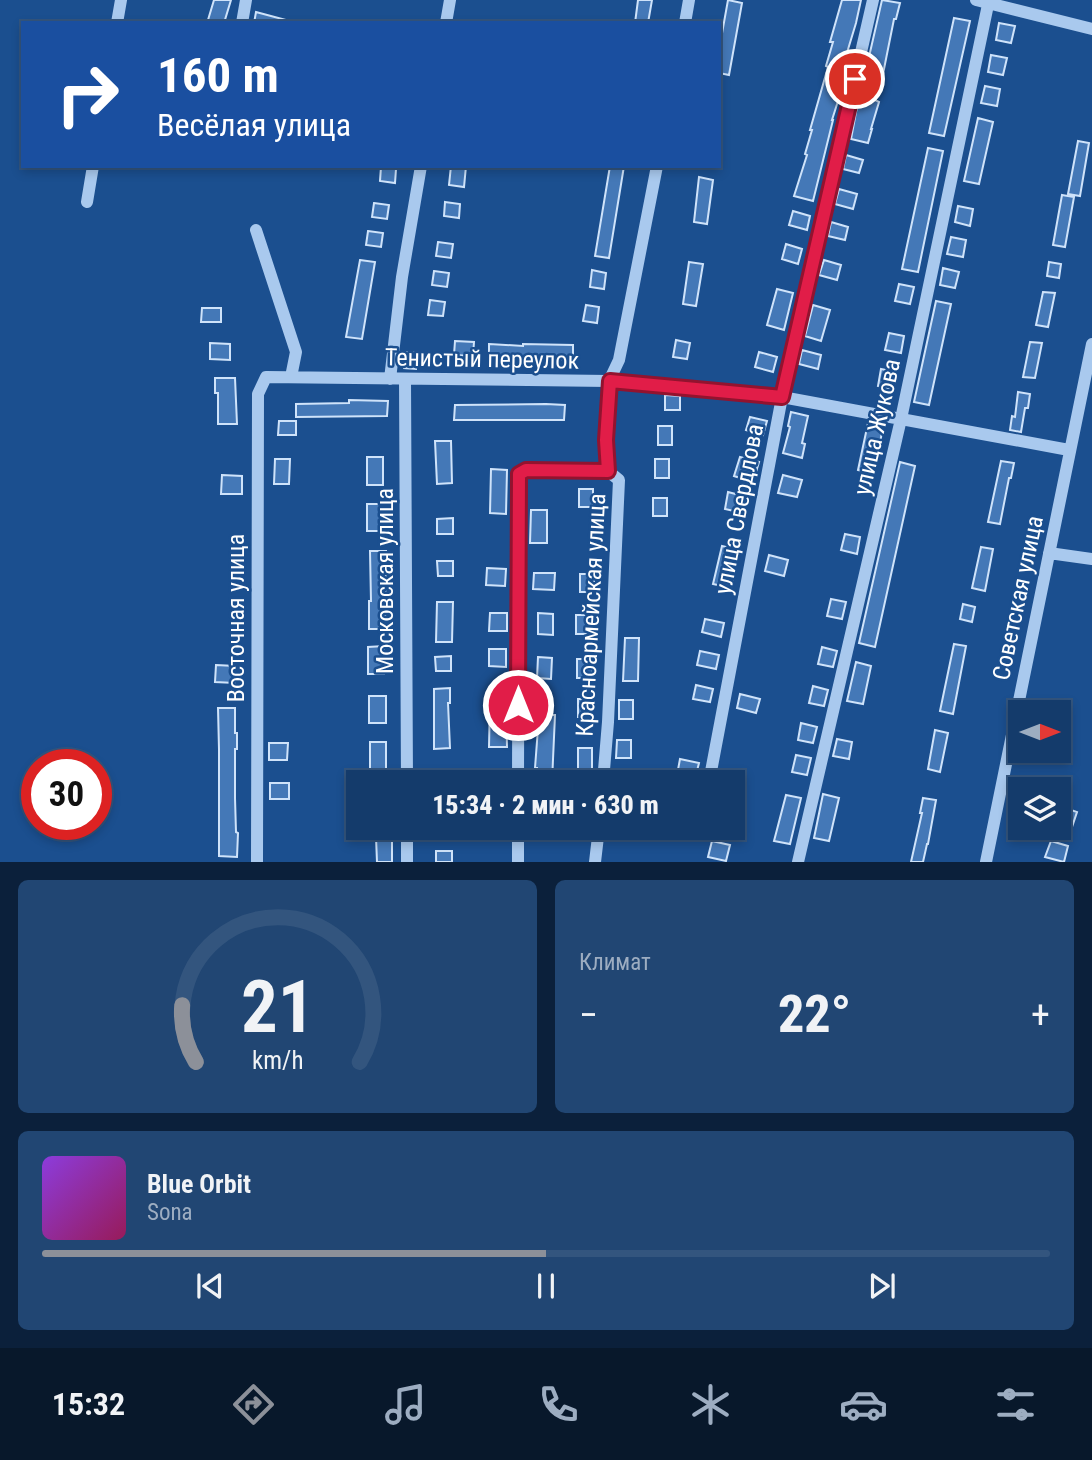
<!DOCTYPE html>
<html lang="ru">
<meta charset="utf-8">
<style>
body{margin:0;font-family:"Roboto Condensed",sans-serif;background:#214673;color:#f1f3f6;height:100vh;display:flex;flex-direction:column;font-size:26px;white-space:nowrap}
*{box-sizing:border-box;margin:0}
p{font-size:23px;color:#9dadc1}
.icon{flex:none;width:38px;height:38px;fill:none;stroke:currentColor;stroke-width:2;stroke-linecap:round;stroke-linejoin:round}
.map{position:relative;height:862px;overflow:hidden}
.sheet{display:flex;flex-direction:column;gap:18px;padding:18px;background:#0b203b;flex:1}
.sheet>*{flex:none}
.banner{position:absolute;left:21px;top:21px;width:700px;height:147px;border-radius:0px;box-shadow:0 4px 10px #0003,0 0 0 2px #33557e;background:#1a4fa0;color:#fff;overflow:hidden}
.needle{width:46px;rotate:90deg}
.fabs{position:absolute;left:1008px;top:700px;display:grid;gap:14px}
.fabs a{display:grid;place-items:center;width:63px;height:63px;border-radius:0px;background:#143b6b;box-shadow:0 4px 10px #0003,0 0 0 2px #33557e;font-size:35px}
.speed{position:absolute;left:21px;top:749px;display:flex;gap:14px;font-size:35px;font-weight:700;text-align:center}
.speed>*{display:grid;place-content:center;width:91px;height:91px;border-radius:50%;background:#143b6b;box-shadow:0 4px 10px #0003,0 0 0 2px #33557e;line-height:1}
.speed .limit{border:10px solid #d22;background:#fff;color:#111}
.pin{position:absolute;display:grid;place-items:center;width:60px;height:60px;color:#fff;margin:-30px;border:4px solid #fff;border-radius:50%;box-shadow:0 2px 7px #0007}
.me{position:absolute;width:77px;margin:-38px;rotate:0deg;stroke-linejoin:round;filter:drop-shadow(0 0 5px #0008)}
.turn{display:flex;align-items:center;gap:24px;height:147px;padding:0 21px;font-size:32px}
.turn .icon{width:91px;height:91px;stroke-width:2.5}
.turn b{display:block;font-size:49px;line-height:60px}
.big{font-size:52px;font-weight:800;line-height:1.1}
.sheet .tile{flex:1;display:flex;flex-direction:column;justify-content:center;gap:10px;min-width:0;padding:0 24px;border-radius:10px;background:#214673}
.sheet .dial{align-items:center;gap:0}
.dial svg{height:182px;overflow:visible;fill:none;stroke:#33557e;stroke-width:7;stroke-linecap:round;text-anchor:middle}
.dial text{fill:#f1f3f6;stroke:none}
.song{display:flex;align-items:center;gap:21px}
.cover{width:84px;height:84px;border-radius:10px;background:linear-gradient(135deg,hsl(270 70% 55%),hsl(330 70% 35%))}
.played{height:7px;border-radius:4px;background:linear-gradient(90deg,#8c9099 50%,#33557e 50%)}
.keys{display:flex;justify-content:space-around;direction:ltr}
.heat{display:flex;justify-content:space-between;align-items:center;font-size:38px;direction:ltr}
.sheet .tiles{flex:1;display:grid;gap:18px;grid-template-columns:1fr 1fr}
.tile:last-child{grid-column:span 2}
.trip{position:absolute;left:346px;top:770px;width:399px;height:70px;border-radius:0px;background:#143b6b;box-shadow:0 4px 10px #0003,0 0 0 2px #33557e;font-weight:800;line-height:70px;text-align:center}
.tab-bar{display:flex;height:112px;justify-content:space-around;align-items:center;background:#08182b;color:#9dadc1}
.tab-bar .icon{width:49px;height:49px}
.tab-bar .active{color:#8c9099}
.tab-bar b{font-size:32px;color:#f1f3f6}
.map>svg:first-child{display:block}
</style>
<div class="map">
<svg width="1092" height="862" viewBox="0 0 1092 862">
<rect width="100%" height="100%" fill="#1b4f8f"/>
<path fill="#4478b7" stroke="#cfe3fa" stroke-width="2" d="M214,0H231L224,23L208,20Z
M638,0H652L648,23H635Z
M728,0L742,3L729,75L719,73V50Z
M842,0H861L856,23L846,56L848,57L836,100L838,101L832,120H833L813,201L794,196L807,155L805,154L812,130H810L828,67L826,66L833,42H830Z
M882,0L900,3L896,19H894L883,74L875,100L879,102L871,129H872L868,143L851,139L856,112L865,84L863,83Z
M256,12L286,20V23H254Z
M954,18L970,21L944,136L929,133Z
M999,23L1015,26L1011,43L996,40Z
M991,55L1007,58L1003,75L988,72Z
M985,86L1000,89L997,106L981,103Z
M978,118L993,122L979,184L964,181Z
M1078,141L1089,143L1080,196L1068,194Z
M928,148L943,151L918,272L902,269Z
M846,155L863,160L859,173L843,169Z
M451,166H466L464,187L449,185Z
M610,166H624L609,258L595,256Z
M381,167L396,169L395,183L380,181Z
M699,177L713,180L707,224L694,222Z
M839,189L857,194L853,209L835,204Z
M1062,195L1074,197L1065,247L1053,245Z
M445,202L460,204L459,218L444,216Z
M374,203L389,205L387,219L372,217Z
M958,206L973,209L970,226L955,222Z
M793,211L810,216L807,230L789,225Z
M831,222L848,227L845,240L828,236Z
M368,231L383,233L381,247L366,245Z
M951,237L966,240L963,257L947,254Z
M438,242L453,244L451,258L436,256Z
M786,244L802,249L798,264L782,259Z
M360,260L375,262L362,339L346,337Z
M824,260L841,265L837,280L819,275Z
M689,262L703,264L696,306L683,304Z
M1049,262L1061,264L1059,278L1047,276Z
M943,268L959,272L955,288L940,285Z
M592,270L606,273L604,289L590,287Z
M434,271L449,273L447,287L432,285Z
M899,284L914,287L910,304L895,301Z
M777,289L793,293L784,330L767,325Z
M1043,292L1055,293L1048,327L1036,325Z
M430,300L445,302L443,316L428,315Z
M936,301L951,304L929,405L914,402Z
M586,305L599,307L597,323L583,321Z
M813,305L830,310L821,341L805,336Z
M202,308H221V322H201Z
M889,333L904,336L901,353L885,350Z
M676,340L690,343L687,359L673,357Z
M455,341L474,342L473,356L454,355Z
M1030,342L1042,343L1035,378L1023,377Z
M210,343L230,344V360L210,359Z
M489,344L523,346V344L573,345V360L509,356V358L489,357Z
M802,350L821,355L818,369L799,364Z
M404,352L417,353L416,369L404,368Z
M759,352L777,357L773,372L755,367Z
M881,369L897,372L893,389L878,386Z
M215,378H235L237,424H218V393H215Z
M1018,392L1030,394L1028,408H1025L1021,432L1010,430L1012,416L1015,417Z
M665,395L680,396V410H665Z
M349,400L388,401L387,416L296,417V404L349,403Z
M546,404L565,405L564,420H454L455,405Z
M791,412L808,416L802,443L805,444L802,458L783,453L790,427L788,426Z
M750,417L767,421L763,435L746,430Z
M279,421H296V435H278Z
M868,423L883,427L874,474L858,470Z
M658,426H672V445H658Z
M435,441H451L452,483L437,484Z
M367,457H383V485H367Z
M740,457L759,462L753,482L734,476Z
M275,459H290L289,484H274Z
M655,459H669V478H655Z
M1001,461L1014,463L1011,478H1009L1000,524L988,522Z
M900,462L915,466L875,647L859,643Z
M491,469L507,470L506,514L490,513Z
M222,475L242,476V494H221Z
M783,475L802,480L797,497L778,493Z
M579,489H593V507H579Z
M728,492L747,497L743,513L725,509Z
M653,498H667V516H653Z
M367,504H383V531H367Z
M531,510H547V543H530Z
M453,518V534H437V519Z
M845,534L860,537L857,554L841,550Z
M722,546L739,550L731,588L713,584Z
M981,547L993,549L985,591L972,588Z
M370,551H386L385,629H369V601H371Z
M769,555L788,560L784,576L765,571Z
M437,561H453V576H438Z
M487,568L506,569L505,586L486,585Z
M534,573H555L554,590L533,589Z
M580,574H594V592H580Z
M831,599L846,602L842,619L827,616Z
M437,602H453L452,642H436Z
M963,604L975,607L972,622L960,619Z
M490,613H507V631H489Z
M538,613L553,614V635L538,634Z
M576,615H590V634H576Z
M705,619L724,623L721,637L702,632Z
M625,638H639L638,681H623Z
M954,644L966,646L953,714L940,711Z
M384,646V674H368V647Z
M822,647L837,651L833,667L818,664Z
M489,649H506V667L489,666Z
M700,651L719,655L716,669L697,665Z
M451,656V671H436L435,657Z
M538,657L552,658L551,679L537,678Z
M577,659H592V678H577Z
M856,662L871,666L863,704L847,701Z
M216,665L235,666V683L215,682Z
M696,685L713,689L710,702L693,699Z
M813,686L828,690L824,706L809,703Z
M450,688V703H448L450,748L434,749V689Z
M740,694L760,699L756,713L737,708Z
M369,696H386V723H369Z
M578,699H592V717H578Z
M619,700H633V719H619Z
M490,701H506L507,747H489Z
M218,708H235V733H237V749H235V798L236,832L238,833L237,857L219,856V749Z
M539,715H555L552,782H537V768H535Z
M801,723L817,727L813,743L798,740Z
M935,730L948,733L940,772L928,769Z
M837,739L852,742L849,759L833,756Z
M617,740H631V758H616Z
M370,742H386V770H370Z
M269,743H288L287,760H269Z
M578,748H592V782H578Z
M796,755L811,758L807,775L792,772Z
M680,759L699,763L695,779L677,775Z
M270,783H289V799H270Z
M823,794L839,798L829,841L814,838Z
M786,795L801,798L790,844L774,841Z
M923,798L936,800L928,844H927L923,862H911L922,813H920Z
M1060,806L1077,812L1072,827L1059,823Z
M539,828H554V841L538,840Z
M376,837H392V862H377Z
M712,841L730,845L726,861L708,857Z
M1051,841L1068,846L1064,862L1045,857Z
M436,851H452V862H436Z"/>
<g fill="none" stroke-linecap="round" stroke-linejoin="round">
<path stroke="#a9c9ee" stroke-width="12" d="M976,0L1092,29
M117,23L121,0
M242,23L246,0
M446,23L450,0
M685,23L689,0
M87,202L93,166
M256,230L296,352L291,377
M390,379L402,277L421,166
M405,379L407,782
M1049,553L1092,559
M518,782L519,474L526,470L608,471
M603,782L608,722L619,480L608,471L606,440L609,381L619,360L657,166
M709,782L782,397L873,0
M407,828V862
M257,862L258,394L266,377L609,381L782,397L1069,450
M518,862V828
M595,862L599,828
M798,862L901,419L989,0
M986,862L1092,344"/>
</g>
<g fill="none" stroke-linecap="round" stroke-linejoin="round">
<defs>
<path id="route" d="M518,705L519,474L526,470L608,471L606,440L610,381L782,397L855,79"/>
</defs>
<use href="#route" stroke="#92132f" stroke-width="18"/>
<use href="#route" stroke="#e11d48" stroke-width="12"/>
</g>
<g text-anchor="middle" dominant-baseline="central" stroke-width="5" stroke-linejoin="round" paint-order="stroke">
<g font-size="24" fill="#fff" stroke="#1b4f8f">
<text transform="translate(482 359) rotate(1)">Тенистый переулок</text>
<text transform="translate(877 427) rotate(-77)">улица Жукова</text>
<text transform="translate(739 509) rotate(-79)">улица Свердлова</text>
<text transform="translate(385 581) rotate(-90)">Московская улица</text>
<text transform="translate(1018 598) rotate(-78)">Советская улица</text>
<text transform="translate(591 615) rotate(-87)">Красноармейская улица</text>
<text transform="translate(236 618) rotate(-90)">Восточная улица</text>
</g>
</g>
</svg>
<div class="fabs">
<a><svg class="needle" viewBox="-14 -14 28 28"><path d="M0-13l5 13h-10z" fill="#e53935"/><path d="M0 13l5-13h-10z" fill="#9dadc1"/></svg></a>
<a><svg class="icon" aria-label="layers" viewBox="0 0 24 24"><path d="M12 4l9 5-9 5-9-5zM3 14l9 5 9-5"/></svg></a>
</div>
<div class="speed"><div class="limit">30</div></div>
<div class="pin" style="left:855px;top:79px;background:#d93025"><svg class="icon" aria-label="arrive" viewBox="0 0 24 24"><path d="M6 21V4h12l-3 4 3 4H6"/></svg></div>
<svg class="me" style="left:518px;top:705px" viewBox="-20 -20 40 40"><circle r="17" fill="#e11d48" stroke="#fff" stroke-width="3"/><path d="M0-11L8 9 0 5-8 9z" fill="#fff"/></svg>
<div class="trip">15:34 · 2 мин · 630 m</div>
<div class="banner">
<div class="turn"><svg class="icon" aria-label="right" viewBox="0 0 24 24"><path d="M7 20v-9h11M14 6l5 5-5 5"/></svg><div><b>160 m</b>Весёлая улица</div></div>
</div>
</div>
<section class="sheet">
<div class="tiles">
<div class="tile dial"><svg viewBox="0 0 100 80">
<path d="M14 69A42 42 0 1 1 86 69"/>
<path d="M14 69A42 42 0 0 1 8 44" stroke="#8c9099"/>
<text x="50" y="56" font-size="32" font-weight="700">21</text>
<text x="50" y="72" font-size="11">km/h</text>
</svg></div>
<div class="tile"><p>Климат</p>
<div class="heat"><a>−</a><b class="big">22°</b><a>+</a></div>
</div>
<div class="tile">
<div class="song"><i class="cover"></i><div><b>Blue Orbit</b><p>Sona</p></div></div>
<div class="played"></div>
<div class="keys"><svg class="icon" aria-label="previous" viewBox="0 0 24 24"><path d="M18 5L8 12l10 7zM5 5v14"/></svg><svg class="icon" aria-label="pause" viewBox="0 0 24 24"><path d="M8 5v14M16 5v14"/></svg><svg class="icon" aria-label="next" viewBox="0 0 24 24"><path d="M6 5l10 7-10 7zM19 5v14"/></svg></div>
</div>
</div>
</section>
<nav class="tab-bar">
<b>15:32</b>
<svg class="icon active" aria-label="directions" viewBox="0 0 24 24"><path d="M12 3l9 9-9 9-9-9zM9 14v-3h6M13 9l2 2-2 2"/></svg>
<svg class="icon" aria-label="music" viewBox="0 0 24 24"><path d="M9 18V5l10-2v13"/><circle cx="6" cy="18" r="3"/><circle cx="16" cy="16" r="3"/></svg>
<svg class="icon" aria-label="phone" viewBox="0 0 24 24"><path d="M5 4h4l2 5-3 2q2 4 5 5l2-3 5 2v4C11 20 4 13 5 4z"/></svg>
<svg class="icon" aria-label="climate" viewBox="0 0 24 24"><path d="M12 3v18M4 7l16 10M4 17L20 7"/></svg>
<svg class="icon" aria-label="car" viewBox="0 0 24 24"><path d="M5 17H2v-5l4-1 3-4h7l3 4 3 1v5h-3M9 17h6M6 11h13"/><circle cx="7" cy="17" r="2"/><circle cx="17" cy="17" r="2"/></svg>
<svg class="icon" aria-label="filters" viewBox="0 0 24 24"><path d="M4 7h16M4 17h16"/><circle cx="9" cy="7" r="2"/><circle cx="15" cy="17" r="2"/></svg>
</nav>
